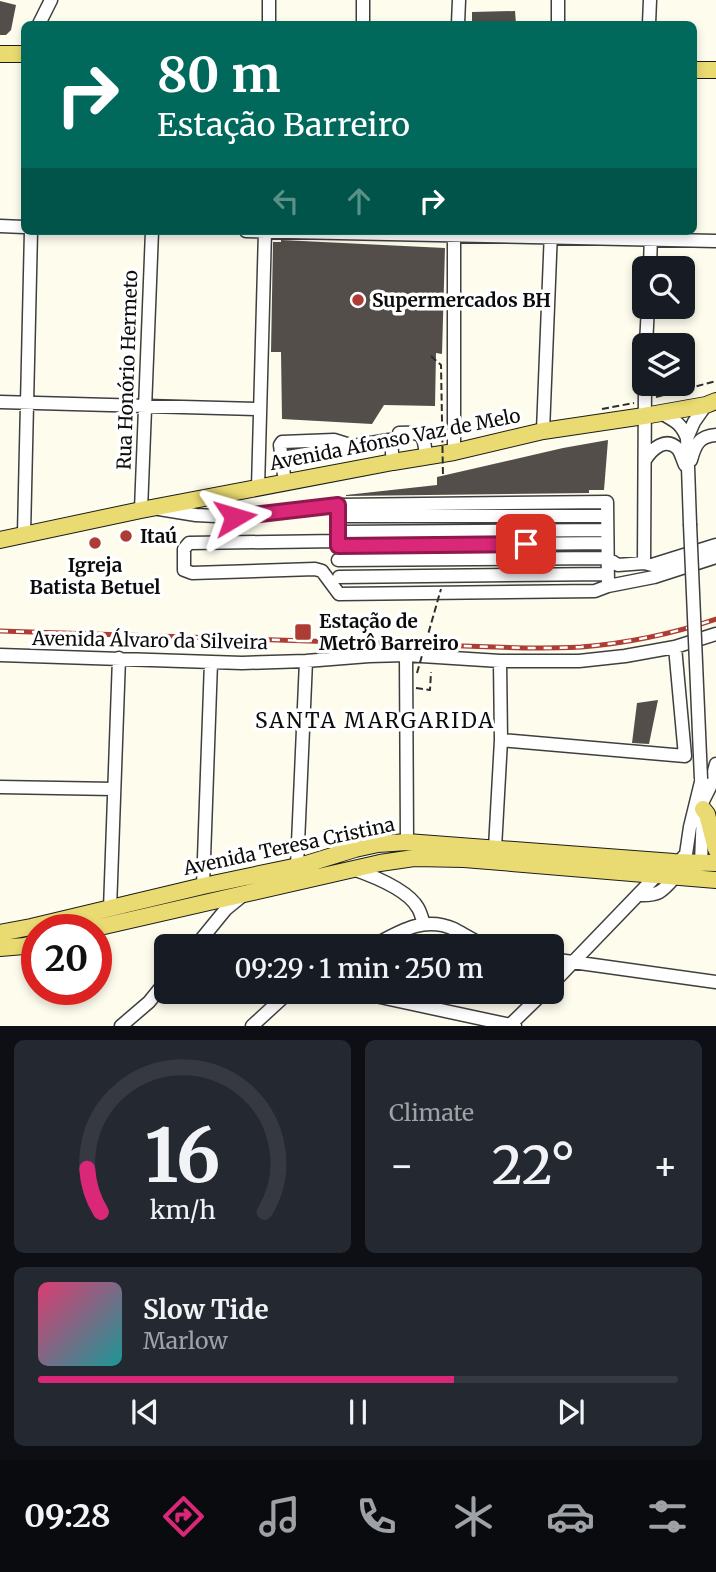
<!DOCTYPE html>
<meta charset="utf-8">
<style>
body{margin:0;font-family:Merriweather,serif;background:#242831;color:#f1f3f6;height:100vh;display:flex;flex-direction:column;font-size:26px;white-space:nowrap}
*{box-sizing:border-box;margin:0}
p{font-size:23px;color:#9ea1a6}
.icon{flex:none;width:38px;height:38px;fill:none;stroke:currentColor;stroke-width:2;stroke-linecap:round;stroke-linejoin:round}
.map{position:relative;height:1026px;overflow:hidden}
.panel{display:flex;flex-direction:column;gap:14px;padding:14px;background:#0d0f14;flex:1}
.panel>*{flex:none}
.guide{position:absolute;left:21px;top:21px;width:676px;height:214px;border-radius:10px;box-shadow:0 4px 10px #0003;background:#00695c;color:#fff;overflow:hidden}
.buttons{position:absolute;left:632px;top:256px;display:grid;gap:14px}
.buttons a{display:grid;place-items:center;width:63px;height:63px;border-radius:10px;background:#171b24;box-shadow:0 4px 10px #0003;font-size:35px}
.speed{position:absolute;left:21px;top:914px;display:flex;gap:14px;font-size:35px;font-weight:700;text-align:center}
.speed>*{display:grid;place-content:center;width:91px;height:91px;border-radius:50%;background:#171b24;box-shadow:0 4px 10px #0003;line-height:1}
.speed .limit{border:10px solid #d22;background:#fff;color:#111}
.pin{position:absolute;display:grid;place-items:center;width:60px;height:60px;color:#fff;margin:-30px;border-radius:14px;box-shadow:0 4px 10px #0006}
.me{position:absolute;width:77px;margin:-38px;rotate:83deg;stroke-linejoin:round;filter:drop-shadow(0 0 5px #0008)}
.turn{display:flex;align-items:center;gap:24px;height:147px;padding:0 21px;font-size:32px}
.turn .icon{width:91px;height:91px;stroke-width:2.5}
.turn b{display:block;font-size:49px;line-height:60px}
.lanes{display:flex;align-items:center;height:66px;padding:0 21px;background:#0003;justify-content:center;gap:35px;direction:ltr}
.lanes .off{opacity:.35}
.big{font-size:52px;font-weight:600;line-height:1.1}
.panel .widget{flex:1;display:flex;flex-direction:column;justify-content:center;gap:10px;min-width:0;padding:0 24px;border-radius:10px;background:#242831}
.panel .dial{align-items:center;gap:0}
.dial svg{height:182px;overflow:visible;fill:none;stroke:#363941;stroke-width:7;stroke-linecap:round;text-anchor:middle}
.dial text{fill:#f1f3f6;stroke:none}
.song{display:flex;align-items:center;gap:21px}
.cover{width:84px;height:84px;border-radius:10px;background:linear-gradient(135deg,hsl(340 70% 55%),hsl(180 70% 35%))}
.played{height:7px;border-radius:4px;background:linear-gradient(90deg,#db2777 65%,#363941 65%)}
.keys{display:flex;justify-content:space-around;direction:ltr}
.heat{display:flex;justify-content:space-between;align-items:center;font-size:38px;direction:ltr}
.panel .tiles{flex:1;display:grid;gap:14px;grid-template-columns:1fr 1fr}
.widget:last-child{grid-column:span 2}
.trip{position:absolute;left:154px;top:934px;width:410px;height:70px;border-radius:10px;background:#171b24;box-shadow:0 4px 10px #0003;font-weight:600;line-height:70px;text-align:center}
.tab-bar{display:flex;height:112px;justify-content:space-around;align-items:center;background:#090b0e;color:#9ea1a6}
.tab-bar .icon{width:49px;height:49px}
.tab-bar .on{color:#db2777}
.tab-bar b{font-size:32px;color:#f1f3f6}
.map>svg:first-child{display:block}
</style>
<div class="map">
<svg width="716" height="1026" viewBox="0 0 716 1026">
<rect width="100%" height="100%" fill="#fdfced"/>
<path fill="#534e4a" d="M0,1L16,5L11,30L6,35H0Z
M515,11L516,24H472V12Z
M281,240L445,248L442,354L436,353L435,406L384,405L372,424L282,419L281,352H271L273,242H281Z
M608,440L604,490H589V493L346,496V495L437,485V477L563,448Z
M658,700L649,744L632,743L637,703Z"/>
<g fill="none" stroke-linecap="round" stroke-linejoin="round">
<defs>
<path id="minor" d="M39,24L51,0
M269,24V0
M363,24V0
M458,24L459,0
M558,24V0
M649,24L650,0
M0,226L24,227
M246,231L716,241
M454,231V452
M650,268L651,233
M646,345L648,306
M0,402L260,409
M661,413C675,421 681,423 687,438L690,524
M543,431L551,231
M399,433C423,432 424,434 426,457
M687,438L694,422L706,405
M282,458L389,440L391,443L393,462
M645,460C652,449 666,436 678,449C681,453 683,461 685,465
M691,460C695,445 699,436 716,435
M285,483L280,445L282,442L334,440L350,445
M258,488L265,231
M159,509L196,515L235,517L338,505L607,502L608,586
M141,510L152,231
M338,516H607
M339,532L607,530
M24,534L31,231
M338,541L189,543L184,549V570L192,573L315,569L322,571L339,594
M338,546L607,543
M338,560L607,558L618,565L644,563L652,565L716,545
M644,563L645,383
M339,577L607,574
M339,594L595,591L608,586L654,577L716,557
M0,655L242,663L306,661L369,656L406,655L500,661H579L625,656L675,647L716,634
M406,655L407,842
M501,740L685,756L675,647
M0,787L114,789
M702,803L710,787L716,764
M495,848L501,740L500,661
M679,862L686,854L690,827L701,782
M701,863L703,811
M297,866L306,661
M353,869C373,876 408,890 418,908C421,913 422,919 424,924
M203,886L211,662
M638,895C659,896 662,892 675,877
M110,909L119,658
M195,947L226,909L242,896
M371,947C397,933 423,915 454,929C465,935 476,942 488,947
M551,959L716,982
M551,985L657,875
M357,992L515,1026
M121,1026L149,1002L166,981
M252,1026L289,992
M509,1026L544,992"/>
<path id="major" d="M0,54H24
M693,70H716
M0,540L141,510L393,462L454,452L543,431L644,416L706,405L716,401
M703,809L707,814L716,849
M91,929L380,863L414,858L464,859L716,880
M0,933L31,927L203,886L303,865L355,849L378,844L407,842L674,862L716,863
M0,948L24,946L37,943"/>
</defs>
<use href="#minor" stroke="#3f3f3f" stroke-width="15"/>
<use href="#major" stroke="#1d1d1d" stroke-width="18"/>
<path stroke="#2e2e2e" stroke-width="2" stroke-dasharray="7 3.5" stroke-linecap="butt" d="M656,397L716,381
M602,409L634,403
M416,688L430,690L431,672"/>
<use href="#minor" stroke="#fff" stroke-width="12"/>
<use href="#major" stroke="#e9da71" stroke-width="16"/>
<defs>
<path id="rail" d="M0,631L525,648C543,648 562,648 581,647C627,643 672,634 716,619"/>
</defs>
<use href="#rail" stroke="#ac3c34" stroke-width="5"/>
<use href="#rail" stroke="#fff" stroke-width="2.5" stroke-dasharray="8" stroke-linecap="butt"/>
<defs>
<path id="minor-bridge" d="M690,524L701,779"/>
</defs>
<use href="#minor-bridge" stroke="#3f3f3f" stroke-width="15" stroke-linecap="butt"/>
<path stroke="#2e2e2e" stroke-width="2" stroke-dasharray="7 3.5" stroke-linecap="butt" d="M431,356L441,365L443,477
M417,673L441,589"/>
<use href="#minor-bridge" stroke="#fff" stroke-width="12"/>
</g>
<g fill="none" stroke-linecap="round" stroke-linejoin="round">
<defs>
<path id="route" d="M235,517L338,505V546L526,544"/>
</defs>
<use href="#route" stroke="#8e194d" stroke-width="18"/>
<use href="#route" stroke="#db2777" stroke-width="12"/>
</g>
<g fill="#ac3c34" stroke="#fff" stroke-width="2.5">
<circle cx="358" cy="300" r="7"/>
<circle cx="126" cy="536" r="7"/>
<circle cx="95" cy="543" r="7"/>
<rect x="294" y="623" width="18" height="18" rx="3.5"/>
</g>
<g text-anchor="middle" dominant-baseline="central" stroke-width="7" stroke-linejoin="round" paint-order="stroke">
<g font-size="19" font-weight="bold" fill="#0c0c0c" stroke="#fff" text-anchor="start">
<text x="372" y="300">Supermercados BH</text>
<text x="140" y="536">Itaú</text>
<text x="95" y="565" text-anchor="middle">Igreja<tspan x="95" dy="22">Batista Betuel</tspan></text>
<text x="319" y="621">Estação de<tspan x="319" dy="22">Metrô Barreiro</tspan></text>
</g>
<g font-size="19" fill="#0c0c0c" stroke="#fff">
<text transform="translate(127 370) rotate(-88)">Rua Honório Hermeto</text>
<text transform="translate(395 439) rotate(-11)">Avenida Afonso Vaz de Melo</text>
<text transform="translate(150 640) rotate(1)">Avenida Álvaro da Silveira</text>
<text transform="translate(289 846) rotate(-12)">Avenida Teresa Cristina</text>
</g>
<g font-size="21" letter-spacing="2" fill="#0c0c0c" stroke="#fff">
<text x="375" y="720">SANTA MARGARIDA</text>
</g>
</g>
</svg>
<div class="buttons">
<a><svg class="icon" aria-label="search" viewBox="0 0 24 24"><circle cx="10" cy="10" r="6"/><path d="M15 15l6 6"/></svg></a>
<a><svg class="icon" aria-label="layers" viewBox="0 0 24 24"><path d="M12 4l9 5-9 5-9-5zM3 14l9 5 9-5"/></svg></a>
</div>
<div class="speed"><div class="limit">20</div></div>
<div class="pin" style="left:526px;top:544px;background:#d93025"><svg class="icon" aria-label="arrive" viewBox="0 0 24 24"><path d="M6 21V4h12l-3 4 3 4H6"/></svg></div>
<svg class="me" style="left:235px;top:517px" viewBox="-20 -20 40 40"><path d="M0-17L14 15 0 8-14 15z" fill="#db2777" stroke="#fff" stroke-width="4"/></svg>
<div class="trip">09:29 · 1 min · 250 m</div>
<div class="guide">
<div class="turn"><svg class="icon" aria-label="right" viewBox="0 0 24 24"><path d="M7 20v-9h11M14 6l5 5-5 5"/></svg><div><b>80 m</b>Estação Barreiro</div></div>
<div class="lanes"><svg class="icon off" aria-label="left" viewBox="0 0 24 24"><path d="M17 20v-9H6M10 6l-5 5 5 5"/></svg><svg class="icon off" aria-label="ahead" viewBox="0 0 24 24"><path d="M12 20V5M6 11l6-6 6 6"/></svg><svg class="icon" aria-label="right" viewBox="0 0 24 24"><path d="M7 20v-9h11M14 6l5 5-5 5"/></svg></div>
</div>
</div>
<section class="panel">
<div class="tiles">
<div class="widget dial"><svg viewBox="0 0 100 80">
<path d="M14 69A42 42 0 1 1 86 69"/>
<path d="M14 69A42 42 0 0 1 8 50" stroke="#db2777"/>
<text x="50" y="56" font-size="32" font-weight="700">16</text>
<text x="50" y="72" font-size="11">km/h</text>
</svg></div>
<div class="widget"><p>Climate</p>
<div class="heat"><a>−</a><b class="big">22°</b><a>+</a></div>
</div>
<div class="widget">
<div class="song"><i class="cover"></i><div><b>Slow Tide</b><p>Marlow</p></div></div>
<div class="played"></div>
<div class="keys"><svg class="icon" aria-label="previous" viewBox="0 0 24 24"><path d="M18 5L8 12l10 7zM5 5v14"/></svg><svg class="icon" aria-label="pause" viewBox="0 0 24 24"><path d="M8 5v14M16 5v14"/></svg><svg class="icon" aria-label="next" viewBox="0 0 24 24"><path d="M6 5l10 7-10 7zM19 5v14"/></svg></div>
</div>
</div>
</section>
<nav class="tab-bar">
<b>09:28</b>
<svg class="icon on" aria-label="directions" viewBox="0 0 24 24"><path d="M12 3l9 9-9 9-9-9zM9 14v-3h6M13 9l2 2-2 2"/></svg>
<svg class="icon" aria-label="music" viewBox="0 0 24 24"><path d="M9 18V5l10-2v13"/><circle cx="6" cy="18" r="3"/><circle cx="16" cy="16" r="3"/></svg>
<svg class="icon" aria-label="phone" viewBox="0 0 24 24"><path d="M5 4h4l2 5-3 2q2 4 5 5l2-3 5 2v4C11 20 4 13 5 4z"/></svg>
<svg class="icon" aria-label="climate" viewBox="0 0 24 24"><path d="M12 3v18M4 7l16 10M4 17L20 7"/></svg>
<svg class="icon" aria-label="car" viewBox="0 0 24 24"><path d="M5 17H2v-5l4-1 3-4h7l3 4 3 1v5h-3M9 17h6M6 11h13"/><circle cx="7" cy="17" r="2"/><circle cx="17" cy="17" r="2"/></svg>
<svg class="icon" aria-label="filters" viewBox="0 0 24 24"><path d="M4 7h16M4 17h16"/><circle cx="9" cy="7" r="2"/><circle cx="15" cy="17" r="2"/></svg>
</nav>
